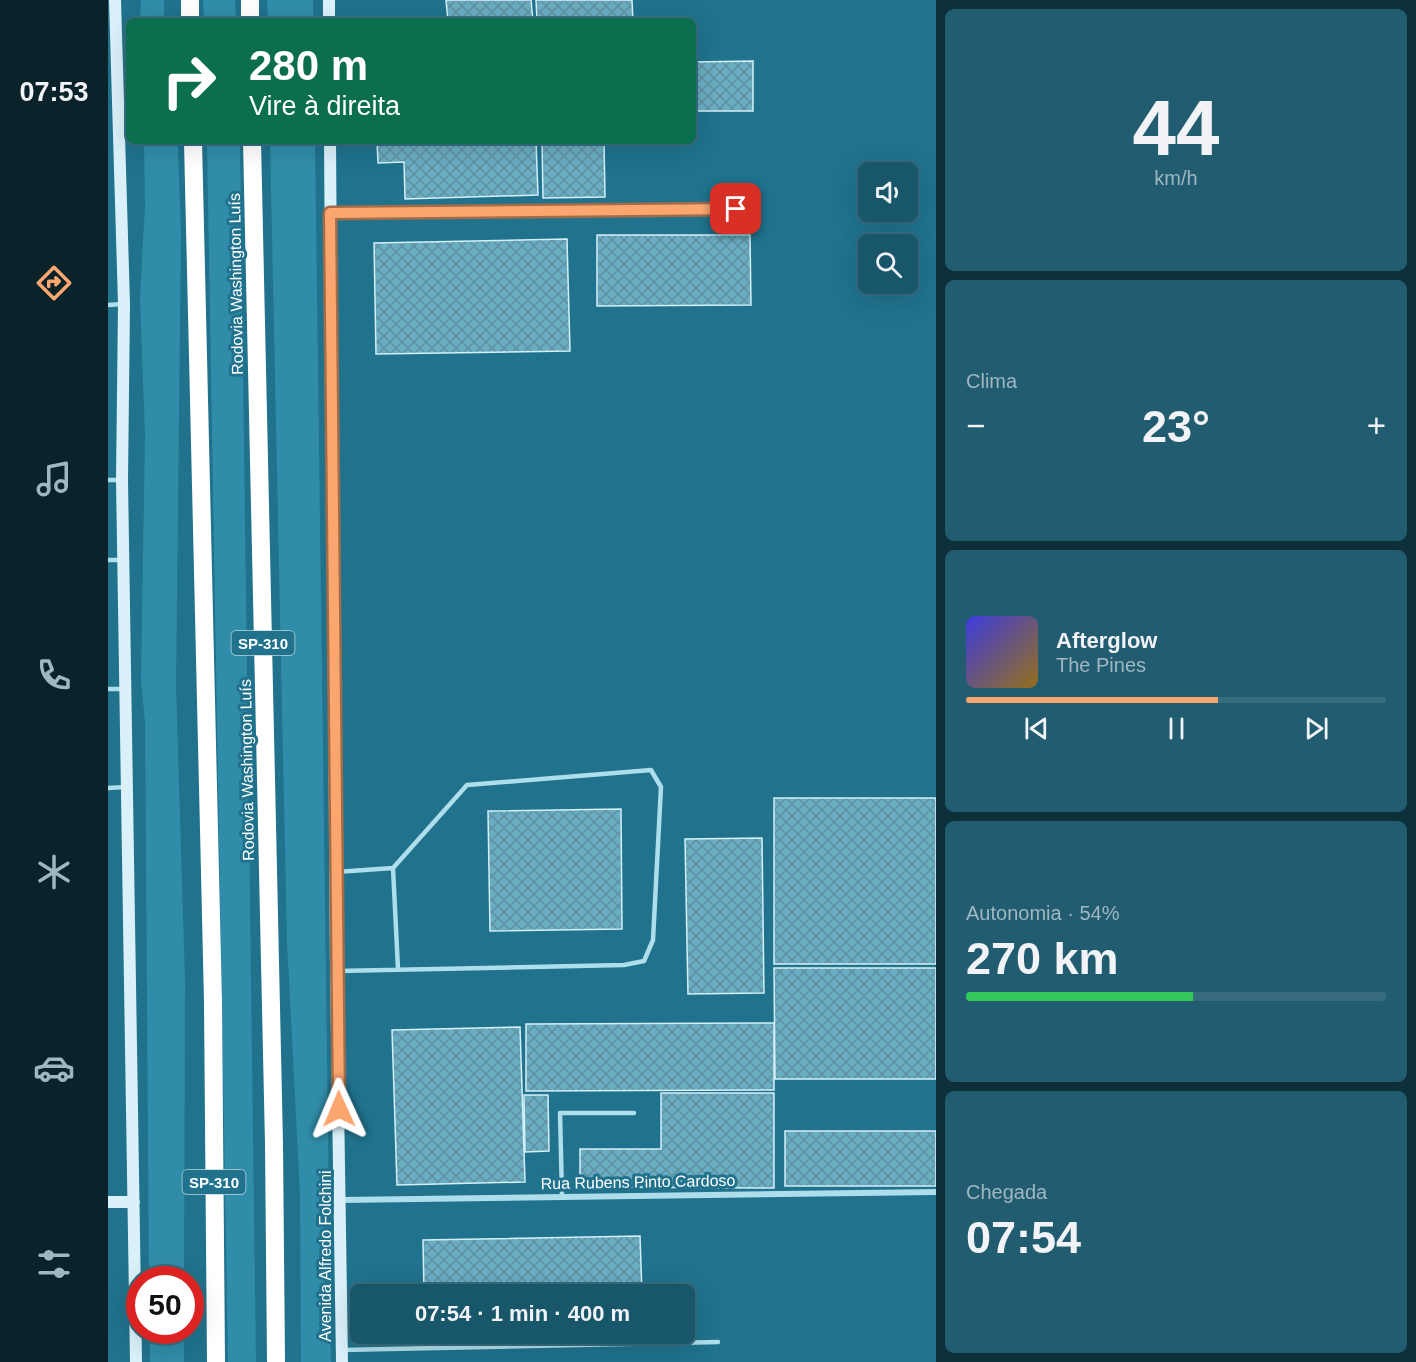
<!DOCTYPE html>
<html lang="pt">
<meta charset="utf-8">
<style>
body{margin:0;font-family:Helvetica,sans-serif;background:#215c70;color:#f1f3f6;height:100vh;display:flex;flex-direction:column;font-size:22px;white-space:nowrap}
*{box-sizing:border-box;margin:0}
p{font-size:20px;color:#9fb7c1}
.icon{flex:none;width:33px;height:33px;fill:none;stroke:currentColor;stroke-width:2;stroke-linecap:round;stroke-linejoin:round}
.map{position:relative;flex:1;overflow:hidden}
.panel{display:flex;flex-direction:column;gap:9px;padding:9px;background:#0d2f3a;width:480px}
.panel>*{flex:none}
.hud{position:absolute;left:18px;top:18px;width:570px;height:126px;border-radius:9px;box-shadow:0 6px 24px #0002,0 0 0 2px #366c7e;background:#0b6e4f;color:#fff;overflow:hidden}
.buttons{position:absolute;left:750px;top:162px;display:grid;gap:12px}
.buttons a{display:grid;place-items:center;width:60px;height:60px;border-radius:9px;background:#18566a;box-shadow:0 6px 24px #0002,0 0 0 2px #366c7e;font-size:30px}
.speed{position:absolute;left:18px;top:1266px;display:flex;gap:12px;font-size:30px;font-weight:700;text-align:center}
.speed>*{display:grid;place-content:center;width:78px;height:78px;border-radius:50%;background:#18566a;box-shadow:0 6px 24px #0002,0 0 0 2px #366c7e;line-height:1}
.speed .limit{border:9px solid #d22;background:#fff;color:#111}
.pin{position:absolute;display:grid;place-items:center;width:51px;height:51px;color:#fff;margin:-26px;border-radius:12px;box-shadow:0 3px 9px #0006}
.me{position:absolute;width:66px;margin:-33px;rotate:359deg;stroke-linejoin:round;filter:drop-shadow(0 0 4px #0008)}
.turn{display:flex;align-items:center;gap:21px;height:126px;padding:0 24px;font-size:27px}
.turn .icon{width:78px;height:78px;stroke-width:2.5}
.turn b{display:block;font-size:42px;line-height:51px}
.big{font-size:45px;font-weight:800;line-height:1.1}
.panel .card{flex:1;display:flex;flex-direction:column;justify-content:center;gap:9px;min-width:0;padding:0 21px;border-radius:9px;background:#215c70}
.panel .dial{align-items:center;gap:0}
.dial b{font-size:78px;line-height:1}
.song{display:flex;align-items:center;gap:18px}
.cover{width:72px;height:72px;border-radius:9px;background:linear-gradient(135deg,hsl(240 70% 55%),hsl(40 70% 35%))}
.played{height:6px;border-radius:3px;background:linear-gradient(90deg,#faa66e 60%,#366c7e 60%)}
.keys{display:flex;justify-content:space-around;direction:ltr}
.heat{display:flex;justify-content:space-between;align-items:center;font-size:33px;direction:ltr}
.charge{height:9px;border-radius:4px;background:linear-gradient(90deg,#34c759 54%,#366c7e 0)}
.trip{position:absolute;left:242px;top:1284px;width:345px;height:60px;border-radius:9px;background:#18566a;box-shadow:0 6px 24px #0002,0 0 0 2px #366c7e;font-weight:800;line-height:60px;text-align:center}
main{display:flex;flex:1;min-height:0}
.tab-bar{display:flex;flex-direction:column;width:108px;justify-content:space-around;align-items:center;background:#0a222a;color:#9fb7c1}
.tab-bar .icon{width:42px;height:42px}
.tab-bar .current{color:#faa66e}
.tab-bar b{font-size:27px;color:#f1f3f6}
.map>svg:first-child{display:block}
</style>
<main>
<nav class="tab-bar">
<b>07:53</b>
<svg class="icon current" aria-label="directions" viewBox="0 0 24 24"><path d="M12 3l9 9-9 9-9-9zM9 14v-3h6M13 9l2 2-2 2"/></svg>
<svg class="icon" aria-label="music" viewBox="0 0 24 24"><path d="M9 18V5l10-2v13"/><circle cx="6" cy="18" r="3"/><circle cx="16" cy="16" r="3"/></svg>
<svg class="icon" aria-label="phone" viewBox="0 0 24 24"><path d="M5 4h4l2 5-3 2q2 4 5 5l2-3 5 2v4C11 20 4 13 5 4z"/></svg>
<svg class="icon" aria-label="climate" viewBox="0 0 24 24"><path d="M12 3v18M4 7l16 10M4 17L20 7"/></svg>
<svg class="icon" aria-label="car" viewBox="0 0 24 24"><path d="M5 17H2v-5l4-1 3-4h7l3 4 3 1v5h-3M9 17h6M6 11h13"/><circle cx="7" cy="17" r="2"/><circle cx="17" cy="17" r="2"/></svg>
<svg class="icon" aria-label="filters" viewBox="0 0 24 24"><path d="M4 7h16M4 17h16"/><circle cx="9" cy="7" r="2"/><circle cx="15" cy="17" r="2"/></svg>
</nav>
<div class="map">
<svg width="828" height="1362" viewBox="0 0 828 1362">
<defs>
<pattern id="building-cross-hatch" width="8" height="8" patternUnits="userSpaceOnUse" patternTransform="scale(1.5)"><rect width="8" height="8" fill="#69adc3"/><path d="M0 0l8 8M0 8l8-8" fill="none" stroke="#60909f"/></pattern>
</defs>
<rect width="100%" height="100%" fill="#20728d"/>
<path fill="#308da9" d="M33,0H56V21H32Z
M95,0H127L128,21H96Z
M159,0H205V21H160Z
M36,141H69L70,148L73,233L68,686L77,981L76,1280L41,1279L37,722L33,680L37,434L32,299L37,205Z
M99,141H132L148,1362H120Z
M162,141H207L223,1362H193L192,1194L179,942Z
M42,1331H76V1362H42Z"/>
<path fill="url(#building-cross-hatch)" stroke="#d3f0f9" stroke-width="1.5" d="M338,0H423L425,21H340Z
M428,0H524L525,21H429Z
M645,61V111H585V62Z
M269,141H428L430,195L297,199L296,162L270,163Z
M434,141H496L497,197L435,198Z
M489,235H642L643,305L489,306Z
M459,239L462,351L268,354L266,243Z
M666,798H828V964H666Z
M513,809L514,929L382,931L380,811Z
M654,838L656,993L580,994L577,839Z
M666,968H828V1079H667Z
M666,1023V1090L418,1091V1024Z
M412,1027L417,1182L289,1185L284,1030Z
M553,1093H666V1188L472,1187V1149H553Z
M416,1095H440L441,1151L417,1152Z
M677,1131H828V1186H677Z
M532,1236L534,1294H316L315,1240Z"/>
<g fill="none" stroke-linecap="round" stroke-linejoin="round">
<path stroke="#aedeec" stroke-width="4.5" d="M225,213L628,209
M0,305L14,304
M0,480H11
M0,560H15
M0,689H17
M0,788L17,787
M228,872L285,868
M229,971L516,965L536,961L545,940L553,787L543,770L359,785L285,868L290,969
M454,1196L452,1113H526
M234,1350L610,1342"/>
<path stroke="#aedeec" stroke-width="6" d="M233,1200L828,1192"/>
<path stroke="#daf1f9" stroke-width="12" d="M7,0L16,304L14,480L28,1362
M221,0V21
M222,141L228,971L234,1362
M0,1202H26"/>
<path stroke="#fff" stroke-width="18" d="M82,0V21
M142,0V21
M85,141L105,1002L108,1362
M144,141L166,1144L168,1362"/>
</g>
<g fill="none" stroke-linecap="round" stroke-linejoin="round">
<defs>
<path id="route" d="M231,1109L222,213L628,209"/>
</defs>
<use href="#route" stroke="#a26c48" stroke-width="15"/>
<use href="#route" stroke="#faa66e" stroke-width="10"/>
</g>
<g text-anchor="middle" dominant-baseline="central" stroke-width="6" stroke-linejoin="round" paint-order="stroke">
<g fill="#20728d" stroke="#bcd5dd" stroke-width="1.5">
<rect x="123.5" y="631" width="63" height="24" rx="4.5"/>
<rect x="74.5" y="1170" width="63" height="24" rx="4.5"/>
</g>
<g font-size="15" font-weight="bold" fill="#fff">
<text x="155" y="643">SP-310</text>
<text x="106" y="1182">SP-310</text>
</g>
<g font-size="16" fill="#fff" stroke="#20728d">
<text transform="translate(128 284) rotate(-91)">Rodovia Washington Luís</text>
<text transform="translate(139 770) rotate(-91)">Rodovia Washington Luís</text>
<text transform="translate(530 1182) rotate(-1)">Rua Rubens Pinto Cardoso</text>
<text transform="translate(217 1256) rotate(-90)">Avenida Alfredo Folchini</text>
</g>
</g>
</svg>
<div class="buttons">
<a><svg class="icon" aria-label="sound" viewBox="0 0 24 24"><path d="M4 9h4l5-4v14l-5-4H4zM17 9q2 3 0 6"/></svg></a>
<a><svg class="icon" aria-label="search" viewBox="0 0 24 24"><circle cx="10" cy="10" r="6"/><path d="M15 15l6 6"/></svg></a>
</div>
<div class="speed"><div class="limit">50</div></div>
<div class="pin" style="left:628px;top:209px;background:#d93025"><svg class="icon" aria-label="arrive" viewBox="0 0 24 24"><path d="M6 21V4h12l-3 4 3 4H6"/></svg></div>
<svg class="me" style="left:231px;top:1109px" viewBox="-20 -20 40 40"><path d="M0-17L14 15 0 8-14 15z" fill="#faa66e" stroke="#fff" stroke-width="4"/></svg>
<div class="trip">07:54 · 1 min · 400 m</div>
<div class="hud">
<div class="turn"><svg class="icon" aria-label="right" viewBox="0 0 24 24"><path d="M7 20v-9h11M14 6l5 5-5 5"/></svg><div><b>280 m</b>Vire à direita</div></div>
</div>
</div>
<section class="panel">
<div class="card dial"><b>44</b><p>km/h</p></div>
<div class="card"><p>Clima</p>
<div class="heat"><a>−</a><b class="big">23°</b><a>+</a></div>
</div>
<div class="card">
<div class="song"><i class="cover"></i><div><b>Afterglow</b><p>The Pines</p></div></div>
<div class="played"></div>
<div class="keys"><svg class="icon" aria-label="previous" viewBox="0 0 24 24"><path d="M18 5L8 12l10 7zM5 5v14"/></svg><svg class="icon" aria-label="pause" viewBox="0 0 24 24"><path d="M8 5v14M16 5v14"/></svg><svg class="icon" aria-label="next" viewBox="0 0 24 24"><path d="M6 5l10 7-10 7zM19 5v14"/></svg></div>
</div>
<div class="card"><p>Autonomia · 54%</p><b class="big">270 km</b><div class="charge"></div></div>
<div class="card"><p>Chegada</p><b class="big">07:54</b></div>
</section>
</main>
